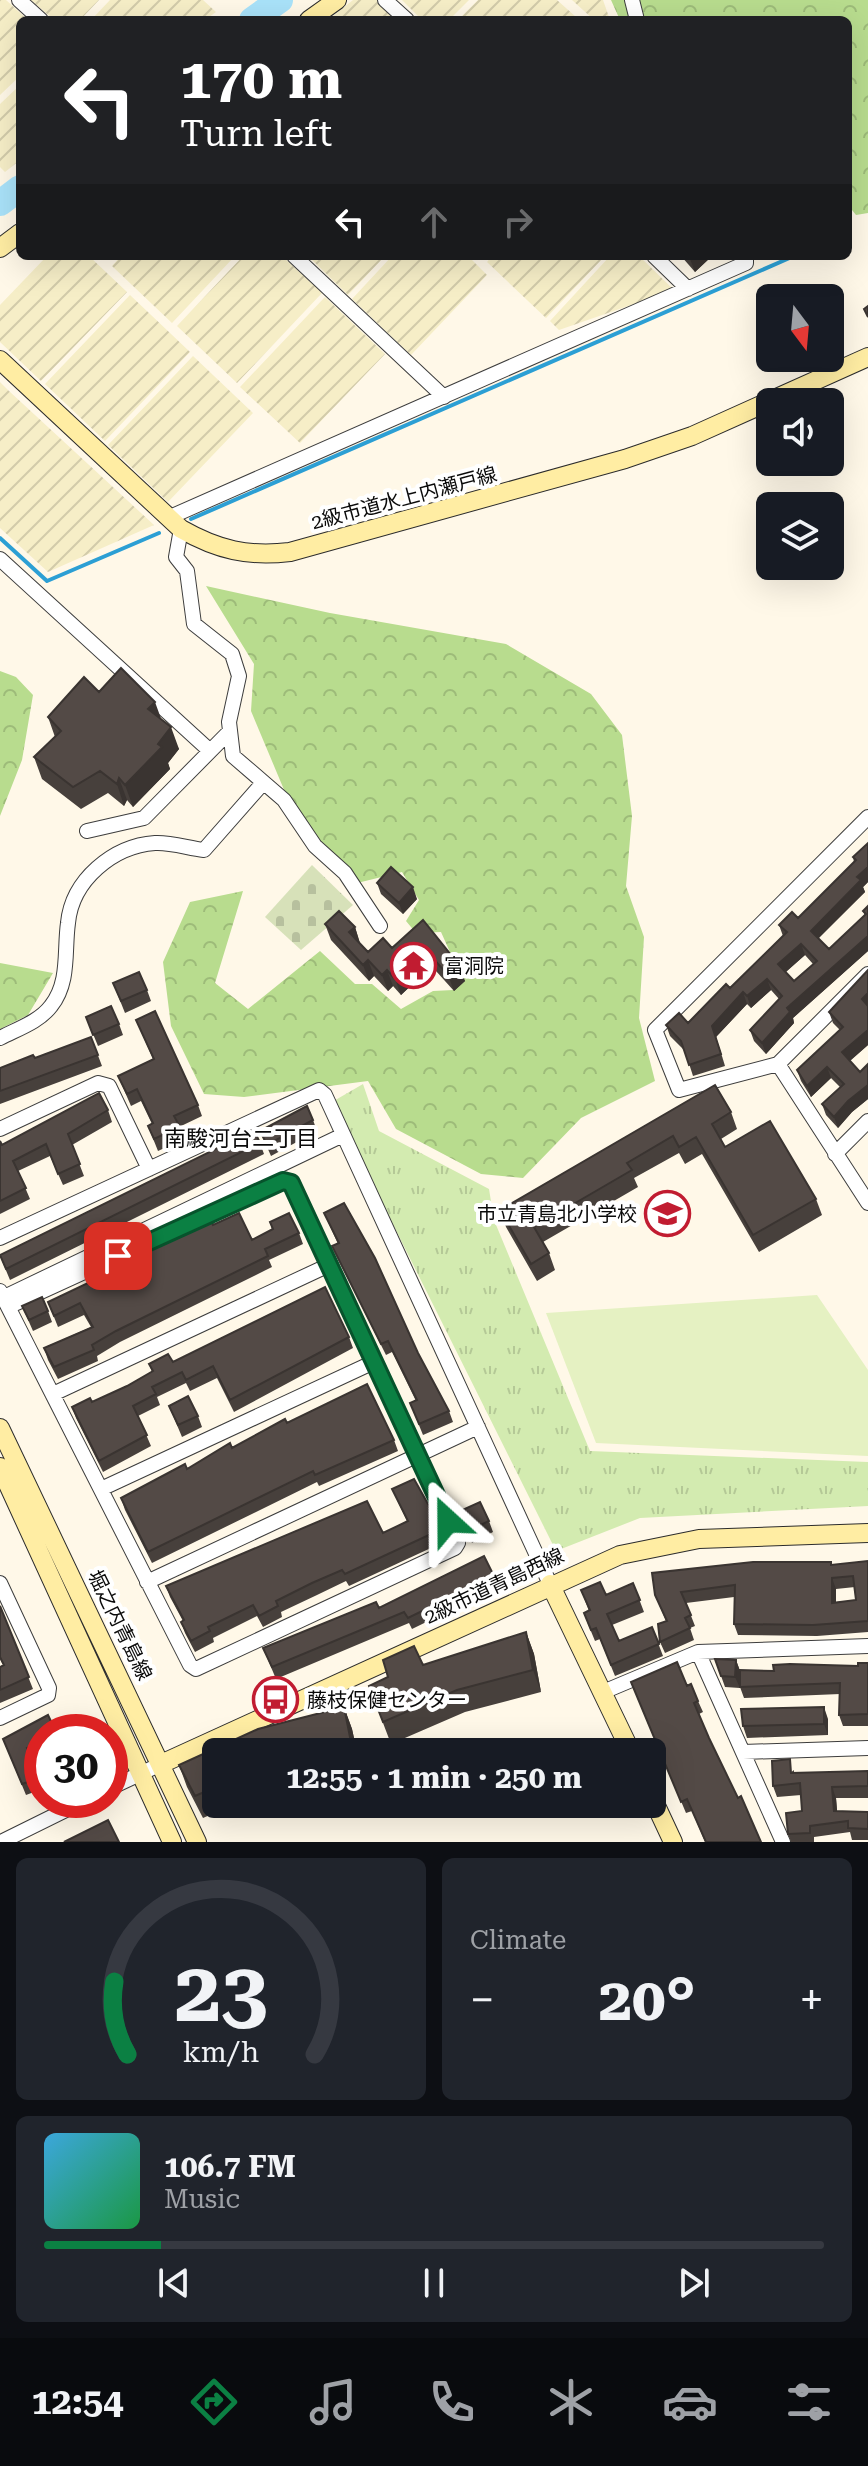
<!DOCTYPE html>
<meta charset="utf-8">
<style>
body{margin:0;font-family:"Roboto Serif","Noto Sans JP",serif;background:#20242c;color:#f1f3f6;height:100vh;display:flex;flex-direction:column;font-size:30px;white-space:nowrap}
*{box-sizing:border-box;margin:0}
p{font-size:26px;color:#9ea1a6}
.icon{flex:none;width:44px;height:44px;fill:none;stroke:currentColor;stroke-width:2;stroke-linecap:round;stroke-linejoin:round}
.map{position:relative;height:1842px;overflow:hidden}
.side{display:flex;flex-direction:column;gap:16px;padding:16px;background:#0d0f14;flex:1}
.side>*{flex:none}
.banner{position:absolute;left:16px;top:16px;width:836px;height:244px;border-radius:12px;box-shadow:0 8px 32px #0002;background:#202124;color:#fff;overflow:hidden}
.needle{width:52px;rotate:164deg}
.buttons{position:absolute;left:756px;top:284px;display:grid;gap:16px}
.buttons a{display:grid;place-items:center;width:88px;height:88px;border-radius:12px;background:#171b24;box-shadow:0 8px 32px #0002;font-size:40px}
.speed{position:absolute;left:24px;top:1714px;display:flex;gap:16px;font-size:40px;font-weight:700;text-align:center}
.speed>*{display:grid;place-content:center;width:104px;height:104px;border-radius:50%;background:#171b24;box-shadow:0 8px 32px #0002;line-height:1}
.speed .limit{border:12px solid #d22;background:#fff;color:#111}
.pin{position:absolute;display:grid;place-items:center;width:68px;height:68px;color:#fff;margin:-34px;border-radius:16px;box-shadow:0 4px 12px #0006}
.me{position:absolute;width:88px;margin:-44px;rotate:336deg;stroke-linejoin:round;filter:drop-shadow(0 0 6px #0008)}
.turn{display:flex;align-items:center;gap:28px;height:168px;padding:0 32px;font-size:36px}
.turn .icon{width:104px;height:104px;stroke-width:2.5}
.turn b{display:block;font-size:56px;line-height:68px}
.lanes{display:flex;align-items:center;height:76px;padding:0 32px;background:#0003;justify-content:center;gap:40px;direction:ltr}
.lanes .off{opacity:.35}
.big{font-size:60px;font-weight:700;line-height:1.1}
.side .tile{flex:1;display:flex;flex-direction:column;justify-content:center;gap:12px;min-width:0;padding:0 28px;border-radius:12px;background:#20242c}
.side .dial{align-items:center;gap:0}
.dial svg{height:208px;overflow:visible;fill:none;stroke:#363941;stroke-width:7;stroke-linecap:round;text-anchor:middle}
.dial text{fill:#f1f3f6;stroke:none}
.song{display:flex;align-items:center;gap:24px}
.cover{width:96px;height:96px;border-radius:12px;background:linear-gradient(135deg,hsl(200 70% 55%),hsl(140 70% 35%))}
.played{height:8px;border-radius:4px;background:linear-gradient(90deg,#0b8043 15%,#363941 15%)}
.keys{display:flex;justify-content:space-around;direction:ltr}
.heat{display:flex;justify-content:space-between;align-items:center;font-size:44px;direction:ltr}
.side .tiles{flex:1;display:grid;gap:16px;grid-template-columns:1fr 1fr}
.tile:last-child{grid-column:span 2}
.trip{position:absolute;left:202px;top:1738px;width:464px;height:80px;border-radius:12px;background:#171b24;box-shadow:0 8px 32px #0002;font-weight:700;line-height:80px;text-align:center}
.tabs{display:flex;height:128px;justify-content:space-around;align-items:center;background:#090b0e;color:#9ea1a6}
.tabs .icon{width:56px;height:56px}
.tabs .current{color:#0b8043}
.tabs b{font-size:36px;color:#f1f3f6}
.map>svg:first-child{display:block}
</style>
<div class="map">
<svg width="868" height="1842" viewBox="0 0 868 1842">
<defs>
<pattern id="farmland-furrows" width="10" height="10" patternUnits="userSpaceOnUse" patternTransform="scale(2)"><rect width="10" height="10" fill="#f6eec7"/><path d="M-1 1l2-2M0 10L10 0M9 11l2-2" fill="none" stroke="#d2cbaa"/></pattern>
<pattern id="grass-tufts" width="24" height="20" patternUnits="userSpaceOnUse" patternTransform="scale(2)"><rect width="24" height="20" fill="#d3ebb0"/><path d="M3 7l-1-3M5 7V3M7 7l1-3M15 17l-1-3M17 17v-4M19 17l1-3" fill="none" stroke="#b4c896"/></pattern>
<pattern id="forest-crowns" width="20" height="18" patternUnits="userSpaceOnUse" patternTransform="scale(2)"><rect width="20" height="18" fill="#b8dc8e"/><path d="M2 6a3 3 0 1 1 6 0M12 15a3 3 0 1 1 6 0" fill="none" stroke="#9dbb79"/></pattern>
<pattern id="cemetery-stones" width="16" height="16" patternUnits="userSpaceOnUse" patternTransform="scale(2)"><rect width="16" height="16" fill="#d7e1b9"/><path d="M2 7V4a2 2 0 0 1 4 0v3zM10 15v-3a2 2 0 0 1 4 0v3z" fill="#b7c09e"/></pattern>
</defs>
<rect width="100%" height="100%" fill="#fff8e8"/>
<path fill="url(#farmland-furrows)" d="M0,0H6L28,20H20V76L0,95Z
M31,0H99L80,20H54Z
M110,0H203L216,12L205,20H91Z
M353,0H377L397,20H328Z
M402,0H469L449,20H422Z
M478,0H557L576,17L458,20Z
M572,0H603L610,20H594Z
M20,85V160L5,172L0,167V104Z
M47,256H89L127,292L41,381L0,342V305Z
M121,256H235L172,323L112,266Z
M243,256H282L322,293L237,383L177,326Z
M308,256H385L348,295Z
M392,256H468L487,275L411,355L352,299Z
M492,256H605L546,318L487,262Z
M610,256H639L674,290L559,330L550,321Z
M130,295L190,352L105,441L45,384Z
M325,297L385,354L300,443L240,387Z
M193,356L253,413L168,502L108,445Z
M0,382L9,391L154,525L48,572L0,528Z"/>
<path fill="url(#grass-tufts)" d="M363,1084L379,1131L489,1189L494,1220L590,1451L868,1462V1506L640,1518L556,1551L332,1102Z"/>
<path fill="url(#forest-crowns)" d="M611,0H868V213L856,215L848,205V20H620Z
M206,586L330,613L506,644L591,694L622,735L632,816L626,886L644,937L639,1018L655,1081L581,1118L523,1178L481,1174L396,1129L368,1081L244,1097L204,1094L171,1026L163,962L190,902L243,891L215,983L248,1009L320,951L355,984H372L401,1009L433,991L453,990L462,979L441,932L416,933L406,921L419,900L402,872L349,885L308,847L251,711L254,664Z
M0,671L16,677L33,695L22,760L0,816Z
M0,963L53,973L28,1015L0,1029Z"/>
<path fill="url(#cemetery-stones)" d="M312,865L353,905L301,950L265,917Z"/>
<path fill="#e5f1c2" d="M817,1295L868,1370V1456L596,1443L546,1313Z"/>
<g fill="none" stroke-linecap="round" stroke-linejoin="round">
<path stroke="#2c9fd4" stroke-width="4" d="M191,519L794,256
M0,538L47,581L159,533"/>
<path stroke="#a9e2f9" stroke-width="26" d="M252,20L280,0
M0,203L20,188"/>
<defs>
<path id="street" d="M19,0L41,20
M385,0L407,20
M632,0L637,20
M294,256L444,397
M654,256L688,289
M170,517L746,263V256
M181,529L176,557L187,571L194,624L232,654L239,676L229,722L233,756L284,800L315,846L345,873L380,926
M0,559L209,750
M868,817L655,1030L679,1090L778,1064L868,1203
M87,831L144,818L230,731
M0,1038C17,1029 39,1022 51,1006C70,982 64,951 68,923C72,880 113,846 155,843C170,842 188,848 204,850L263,783
M778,1064L868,974
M0,1129L98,1083L109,1086L149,1169
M835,1154L868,1121
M0,1238L319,1090L325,1095L550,1584
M0,1291L190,1665L196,1669L455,1548L458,1543L291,1183L283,1181L191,1223
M0,1299L343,1135
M8,1307L154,1240
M53,1394L329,1265
M101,1489L374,1362
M147,1582L478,1427
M0,1583L49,1688L48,1695L0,1718
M698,1652L783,1842
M603,1692L698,1652L868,1646
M743,1752L868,1748
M110,1788L161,1764
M1,1842L86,1800"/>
<path id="secondary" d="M309,20L337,0
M0,248L20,233
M0,360L181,529C218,550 248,557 290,552L625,459L692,436L868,357
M0,1428L197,1842
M0,1467L172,1842
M550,1584L631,1752
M161,1764L620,1555L699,1539L868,1533
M652,1797L673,1842"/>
</defs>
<use href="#street" stroke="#3d3d3d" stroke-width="16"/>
<use href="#secondary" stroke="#2c2c2c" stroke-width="20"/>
<use href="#street" stroke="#fff" stroke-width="14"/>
<use href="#secondary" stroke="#ffeda3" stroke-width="18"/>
</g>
<path fill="#47403c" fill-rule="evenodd" d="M681,256H712L695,272Z
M99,692L162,720L179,749L168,763L170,769L133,807L127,800L124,806L108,793L81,809L42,779L34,757L55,737L48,717Z
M868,843V882L863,887L865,892L818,938L829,949L865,916L863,911L868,906V951L793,1018L794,1023L766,1054L754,1041L750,1030L779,999L771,990L751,1008L747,1004L716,1037L725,1066L693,1076L685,1051L670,1036L666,1025L688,1023L730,988L783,936L779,925L798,918L854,862L853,857ZM805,955L813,964L794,981L786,972Z
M377,883L417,899L403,914L381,894Z
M423,920L465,981L454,991L436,971L425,982L420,977L401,995L393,986L388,991L374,976L369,981L331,940L325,924L355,927L360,944L368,952L392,948Z
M868,970V1045L850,1061L860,1072L868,1064V1099L852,1112L838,1128L826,1115L822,1104L840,1087L831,1078L811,1097L801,1081L797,1070L840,1030L833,1023L829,1012Z
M113,983L147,990L151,1001L125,1013Z
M86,1017L119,1024L123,1035L98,1046Z
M136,1020L198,1105L202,1116L179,1127L184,1139L158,1151L148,1126L152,1124L141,1101L131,1106L118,1076L153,1059Z
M91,1037L102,1066L0,1104V1068L35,1058Z
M715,1085L731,1112L737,1129L721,1139L725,1147L816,1199L822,1215L759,1252L702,1154L685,1164L679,1153L634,1178L638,1187L543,1242L549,1253L555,1270L537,1281L506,1227L500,1210Z
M108,1110L112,1122L72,1145L84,1176L63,1185L50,1156L18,1171L30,1199L0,1214V1141L2,1145Z
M313,1120L317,1131L271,1156L260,1131Z
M260,1143L264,1154L10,1280L0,1256Z
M324,1213L418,1353L449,1411L453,1422L423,1435L410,1403L416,1401L392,1352L386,1355L337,1257L332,1246L338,1244Z
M270,1222L299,1233L303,1244L269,1260L272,1267L120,1342L97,1356L98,1361L58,1379L48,1360L44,1348L91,1327L84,1315L58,1327L48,1302L94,1285L122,1271L143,1258L138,1246L213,1225L252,1240L272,1229Z
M22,1306L48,1311L52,1322L33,1331Z
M349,1337L353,1348L234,1412L217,1378L190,1391L186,1383L157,1397L160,1405L138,1416L151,1446L103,1472L76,1418L72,1407L92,1402L127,1386L152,1372L149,1364L173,1362Z
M169,1406L198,1416L202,1427L182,1437Z
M287,1423L394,1440L398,1451L319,1486L317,1482L152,1563L125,1510L121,1498L187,1469Z
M392,1489L442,1529L446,1541L349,1586L346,1581L317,1595L281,1612L282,1617L263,1627L257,1616L213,1638L214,1642L195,1652L185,1633L181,1622L183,1621L170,1597L166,1586L383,1533L407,1521Z
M458,1512L489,1521L493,1532L472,1543Z
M868,1561V1632L817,1636L738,1635L734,1624V1597L686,1603L695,1626L690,1628L694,1640L665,1653L660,1642L666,1621L655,1595L832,1565ZM855,1587L856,1600L836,1602V1589Z
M494,1576L498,1587L412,1629L409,1623L276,1679L263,1648L379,1608Z
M633,1583L644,1612L612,1625L619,1641L652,1627L663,1656L615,1676L600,1639L595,1641L588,1624L584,1613L589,1611L581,1590L606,1595Z
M0,1606L33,1689L0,1703V1667L3,1665L0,1659Z
M526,1632L534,1654L541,1692L465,1712L391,1744L369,1686L423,1665Z
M715,1659L736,1660L740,1671V1688L725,1687Z
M868,1663V1726H843L839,1715L840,1694L744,1698L740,1687L774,1671L858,1666Z
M631,1682L687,1686L698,1701L703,1712L699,1714L709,1738L738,1798L761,1842H705L692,1811L686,1813Z
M344,1707L352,1729L357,1752H216V1804H235L203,1818L187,1787L179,1765L258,1729Z
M828,1719V1735L747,1738L743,1726Z
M42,1732V1754L32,1759L36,1769L42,1766V1789L26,1795L3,1739Z
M794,1770V1773L868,1771V1798H836L837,1811L868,1812V1840H852L850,1832L814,1837V1842H791L788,1834L802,1811L801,1795L777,1797L773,1786Z"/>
<path fill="#3a3431" d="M693,256H712L695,272L690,259Z
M155,702L163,724L148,709Z
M171,727L179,749L168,763L170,769L133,807L125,785Z
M119,778L127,800L124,806L117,784Z
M868,867V882L863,887L865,892L815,942L811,931L857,877Z
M413,887L417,899L403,914L399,903Z
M355,927L360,943L355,948L349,932Z
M868,936V951L793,1018L794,1023L766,1054L762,1043L787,1008Z
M801,944L805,955L782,975L778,964Z
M430,955L436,971L425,982L419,966Z
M368,960L374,976L369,981L363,965Z
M415,961L420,977L401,995L395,979Z
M459,965L465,981L454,991L448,975Z
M387,970L393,986L388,991L382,975Z
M767,979L771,990L751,1008L747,996Z
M743,992L747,1004L716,1037L725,1066L712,1026Z
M868,993V1008L862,999Z
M868,1030V1045L846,1064L842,1052Z
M827,1067L831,1078L811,1097L807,1086Z
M868,1085V1099L852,1112L838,1128L834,1117L848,1101Z
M832,1578L836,1589V1614L832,1603Z
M526,1632L534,1654L541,1692L533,1670Z
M736,1660L740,1671V1688L735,1677Z
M344,1707L352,1729L357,1752H355L351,1742Z
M824,1707L828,1719V1735L824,1724Z
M832,1787L836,1798L838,1822L834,1811Z"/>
<path fill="#534a46" stroke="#3a3431" stroke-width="2" fill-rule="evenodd" d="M868,306V317L864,309Z
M121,668L155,702L148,709L171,727L158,744L162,747L125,785L119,778L117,784L100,771L73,787L34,757L61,731L48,717L84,677L99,692Z
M868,843V867L857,877L861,880L811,931L829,949L866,914L863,911L868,906V936L787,1008L790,1012L762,1043L750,1030L782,996L767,979L747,996L743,992L712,1026L721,1054L689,1065L681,1041L666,1025L679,1013L688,1023L726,984L730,988L787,932L779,925L792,912L798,918L856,860L853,857ZM801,944L817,961L794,981L778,964Z
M391,867L413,887L399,903L377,883Z
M339,911L355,927L349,932L368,952L383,938L392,948L423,920L459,965L448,975L430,955L419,966L415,961L395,979L387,970L382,975L368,960L363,965L325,924Z
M868,970V993L862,999L868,1006V1030L842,1052L860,1072L868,1064V1085L848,1101L834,1117L822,1104L844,1084L827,1067L807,1086L797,1070L843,1027L829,1012Z
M139,972L147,990L121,1001L113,983Z
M111,1006L119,1024L93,1035L86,1017Z
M155,1011L198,1105L174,1116L180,1127L154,1139L148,1126L153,1123L137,1089L127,1094L118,1076L154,1059L136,1020Z
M91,1037L98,1055L0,1091V1068L33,1055L35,1058Z
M715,1085L731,1112L712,1124L725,1147L770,1121L816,1199L753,1235L696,1137L679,1147L673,1136L627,1163L632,1170L534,1227L549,1253L531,1264L500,1210Z
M99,1093L108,1110L68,1134L80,1164L58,1174L46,1144L13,1161L26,1188L0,1201V1141L2,1145Z
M307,1106L313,1120L267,1145L260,1131Z
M254,1130L260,1143L6,1269L0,1255Z
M344,1203L375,1258L418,1353L449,1411L419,1424L410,1403L417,1400L388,1341L381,1344L332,1246L339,1243L324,1213Z
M239,1213L252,1240L273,1229L270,1222L289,1213L299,1233L265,1249L268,1256L116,1331L92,1345L94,1350L54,1367L44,1348L93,1327L80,1303L54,1316L48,1302L92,1281L94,1285L122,1271L121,1269L143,1258L138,1246L208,1214L213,1225Z
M325,1287L349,1337L230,1400L213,1366L186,1380L182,1372L152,1387L156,1394L133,1406L147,1435L99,1461L72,1407L90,1398L92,1402L127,1386L153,1371L149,1364L168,1354L173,1362Z
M42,1297L48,1311L29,1320L22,1306Z
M367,1384L394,1440L315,1475L313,1471L148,1552L121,1498L185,1464L187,1469L230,1443L232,1448L285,1419L287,1423Z
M188,1396L198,1416L178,1425L169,1406Z
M414,1479L442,1529L345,1574L342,1570L312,1583L276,1601L278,1606L259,1616L253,1605L208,1627L210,1631L191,1641L181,1622L184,1620L166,1586L367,1501L383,1533L408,1521L392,1489Z
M480,1502L489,1521L468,1531L458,1512Z
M484,1556L494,1576L408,1618L404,1612L272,1667L263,1648L376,1602L379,1608Z
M868,1561V1621L813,1625L734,1624L735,1585L681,1592L691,1615L685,1618L690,1628L660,1642L658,1624L667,1621L655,1595L652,1573L753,1562H831V1565ZM853,1576L856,1600L832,1603V1578Z
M600,1582L606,1595L633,1583L640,1600L607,1614L619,1641L652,1627L659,1644L611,1665L596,1628L591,1630L584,1613L590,1610L581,1590Z
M0,1606L29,1677L0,1690V1667L4,1665L0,1657Z
M526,1632L533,1670L457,1690L383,1722L369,1686L388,1677L383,1660L414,1646L423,1665Z
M715,1659L736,1660L735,1677L721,1676Z
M677,1662L687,1686L691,1684L698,1701L694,1703L709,1738L738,1798L741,1796L761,1842H706L687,1799L681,1802L631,1682Z
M858,1663H868V1714L839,1715L840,1683L740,1687V1670L774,1671L773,1665L790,1664L858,1666Z
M344,1707L351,1742L313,1752H216V1787L195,1796L179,1765L258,1729Z
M824,1707V1724L743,1726L741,1709Z
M48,1715L56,1732H42V1741L27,1748L36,1769L42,1766V1777L22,1784L3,1739Z
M790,1759L791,1773L868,1771V1786L832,1787L834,1811L868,1812V1829L848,1828V1821L810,1826V1833L788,1834L786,1813L802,1811L800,1783L773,1786L772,1761Z
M108,1820L119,1842H64Z"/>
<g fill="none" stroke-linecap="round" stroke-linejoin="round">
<defs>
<path id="route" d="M118,1256L283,1181L291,1183L448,1521"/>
</defs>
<use href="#route" stroke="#07532c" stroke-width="20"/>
<use href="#route" stroke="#0b8043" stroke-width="14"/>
</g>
<defs>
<symbol id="temple-ring" viewBox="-11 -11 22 22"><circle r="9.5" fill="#fff" stroke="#c11c31" stroke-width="1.5"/><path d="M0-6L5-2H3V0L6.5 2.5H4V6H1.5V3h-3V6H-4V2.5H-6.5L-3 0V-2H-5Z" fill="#c11c31"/></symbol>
<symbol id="school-ring" viewBox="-11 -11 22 22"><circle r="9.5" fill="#fff" stroke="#c11c31" stroke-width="1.5"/><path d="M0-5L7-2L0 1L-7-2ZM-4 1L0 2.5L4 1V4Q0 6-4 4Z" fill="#c11c31"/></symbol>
<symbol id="bus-ring" viewBox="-11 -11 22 22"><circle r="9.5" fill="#fff" stroke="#c11c31" stroke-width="1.5"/><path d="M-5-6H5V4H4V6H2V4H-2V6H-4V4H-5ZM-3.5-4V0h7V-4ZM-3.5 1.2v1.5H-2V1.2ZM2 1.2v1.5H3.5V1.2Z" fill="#c11c31"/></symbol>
</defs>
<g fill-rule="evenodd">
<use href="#temple-ring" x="388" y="940" width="51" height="51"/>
<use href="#school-ring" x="642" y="1188" width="51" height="51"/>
<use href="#bus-ring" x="250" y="1674" width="51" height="51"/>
</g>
<g text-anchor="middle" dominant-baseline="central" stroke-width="8" stroke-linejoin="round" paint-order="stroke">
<g font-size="20" fill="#0a0a0a" stroke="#fff">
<text transform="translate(404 498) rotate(-15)">2級市道水上内瀬戸線</text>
<text transform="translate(494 1586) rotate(-25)">2級市道青島西線</text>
<text transform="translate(120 1625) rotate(64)">堀之内青島線</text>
</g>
<g font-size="20" fill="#0a0a0a" stroke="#fff" text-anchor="start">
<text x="444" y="966">富洞院</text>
<text x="637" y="1214" text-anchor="end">市立青島北小学校</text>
<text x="307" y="1700">藤枝保健センター</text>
</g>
<g font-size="22" fill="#0a0a0a" stroke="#fff">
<text x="241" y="1138">南駿河台二丁目</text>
</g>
</g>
</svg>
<div class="buttons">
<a><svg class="needle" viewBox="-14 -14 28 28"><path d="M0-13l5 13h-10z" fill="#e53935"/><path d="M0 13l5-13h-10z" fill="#9ea1a6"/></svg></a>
<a><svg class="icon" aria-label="sound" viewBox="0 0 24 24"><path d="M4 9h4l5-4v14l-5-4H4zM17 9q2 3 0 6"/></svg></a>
<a><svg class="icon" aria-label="layers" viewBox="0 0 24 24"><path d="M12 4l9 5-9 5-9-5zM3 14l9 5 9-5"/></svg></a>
</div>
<div class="speed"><div class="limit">30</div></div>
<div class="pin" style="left:118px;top:1256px;background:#d93025"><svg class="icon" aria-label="arrive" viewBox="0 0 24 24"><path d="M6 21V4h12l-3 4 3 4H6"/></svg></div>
<svg class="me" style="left:448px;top:1521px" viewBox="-20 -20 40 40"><path d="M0-17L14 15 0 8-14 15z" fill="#0b8043" stroke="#fff" stroke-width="4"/></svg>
<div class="trip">12:55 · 1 min · 250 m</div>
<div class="banner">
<div class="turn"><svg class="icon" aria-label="left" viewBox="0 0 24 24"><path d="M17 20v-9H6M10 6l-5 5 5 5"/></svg><div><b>170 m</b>Turn left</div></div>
<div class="lanes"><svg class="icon" aria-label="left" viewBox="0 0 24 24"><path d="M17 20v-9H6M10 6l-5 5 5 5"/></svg><svg class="icon off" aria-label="ahead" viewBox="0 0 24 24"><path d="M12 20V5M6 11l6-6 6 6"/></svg><svg class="icon off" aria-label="right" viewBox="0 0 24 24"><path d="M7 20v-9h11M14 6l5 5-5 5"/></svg></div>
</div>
</div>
<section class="side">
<div class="tiles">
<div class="tile dial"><svg viewBox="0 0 100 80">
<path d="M14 69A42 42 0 1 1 86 69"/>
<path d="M14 69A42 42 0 0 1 9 41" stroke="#0b8043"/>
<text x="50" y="56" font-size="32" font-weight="700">23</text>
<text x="50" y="72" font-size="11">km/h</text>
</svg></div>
<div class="tile"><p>Climate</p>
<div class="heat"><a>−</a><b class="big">20°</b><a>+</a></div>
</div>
<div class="tile">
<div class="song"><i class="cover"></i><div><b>106.7 FM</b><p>Music</p></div></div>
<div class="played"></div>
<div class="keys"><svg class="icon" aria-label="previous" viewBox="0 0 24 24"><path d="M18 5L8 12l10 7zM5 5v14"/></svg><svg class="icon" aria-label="pause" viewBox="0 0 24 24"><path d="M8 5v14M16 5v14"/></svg><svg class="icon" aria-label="next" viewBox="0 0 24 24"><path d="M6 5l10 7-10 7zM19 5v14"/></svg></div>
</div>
</div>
</section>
<nav class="tabs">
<b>12:54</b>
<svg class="icon current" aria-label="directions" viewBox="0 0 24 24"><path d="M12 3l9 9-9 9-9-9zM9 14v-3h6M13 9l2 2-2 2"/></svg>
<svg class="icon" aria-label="music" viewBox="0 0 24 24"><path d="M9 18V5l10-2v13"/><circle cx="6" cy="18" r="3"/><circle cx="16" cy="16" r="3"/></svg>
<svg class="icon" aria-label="phone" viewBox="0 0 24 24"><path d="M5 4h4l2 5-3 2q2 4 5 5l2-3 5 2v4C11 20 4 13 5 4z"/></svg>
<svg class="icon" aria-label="climate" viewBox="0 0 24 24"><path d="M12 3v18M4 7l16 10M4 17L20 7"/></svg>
<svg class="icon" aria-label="car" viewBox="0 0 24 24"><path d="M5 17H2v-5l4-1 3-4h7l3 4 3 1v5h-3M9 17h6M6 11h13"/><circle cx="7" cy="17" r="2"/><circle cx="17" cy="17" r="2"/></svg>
<svg class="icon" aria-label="filters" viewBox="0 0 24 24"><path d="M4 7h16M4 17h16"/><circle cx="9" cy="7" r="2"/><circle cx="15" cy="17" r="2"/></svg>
</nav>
